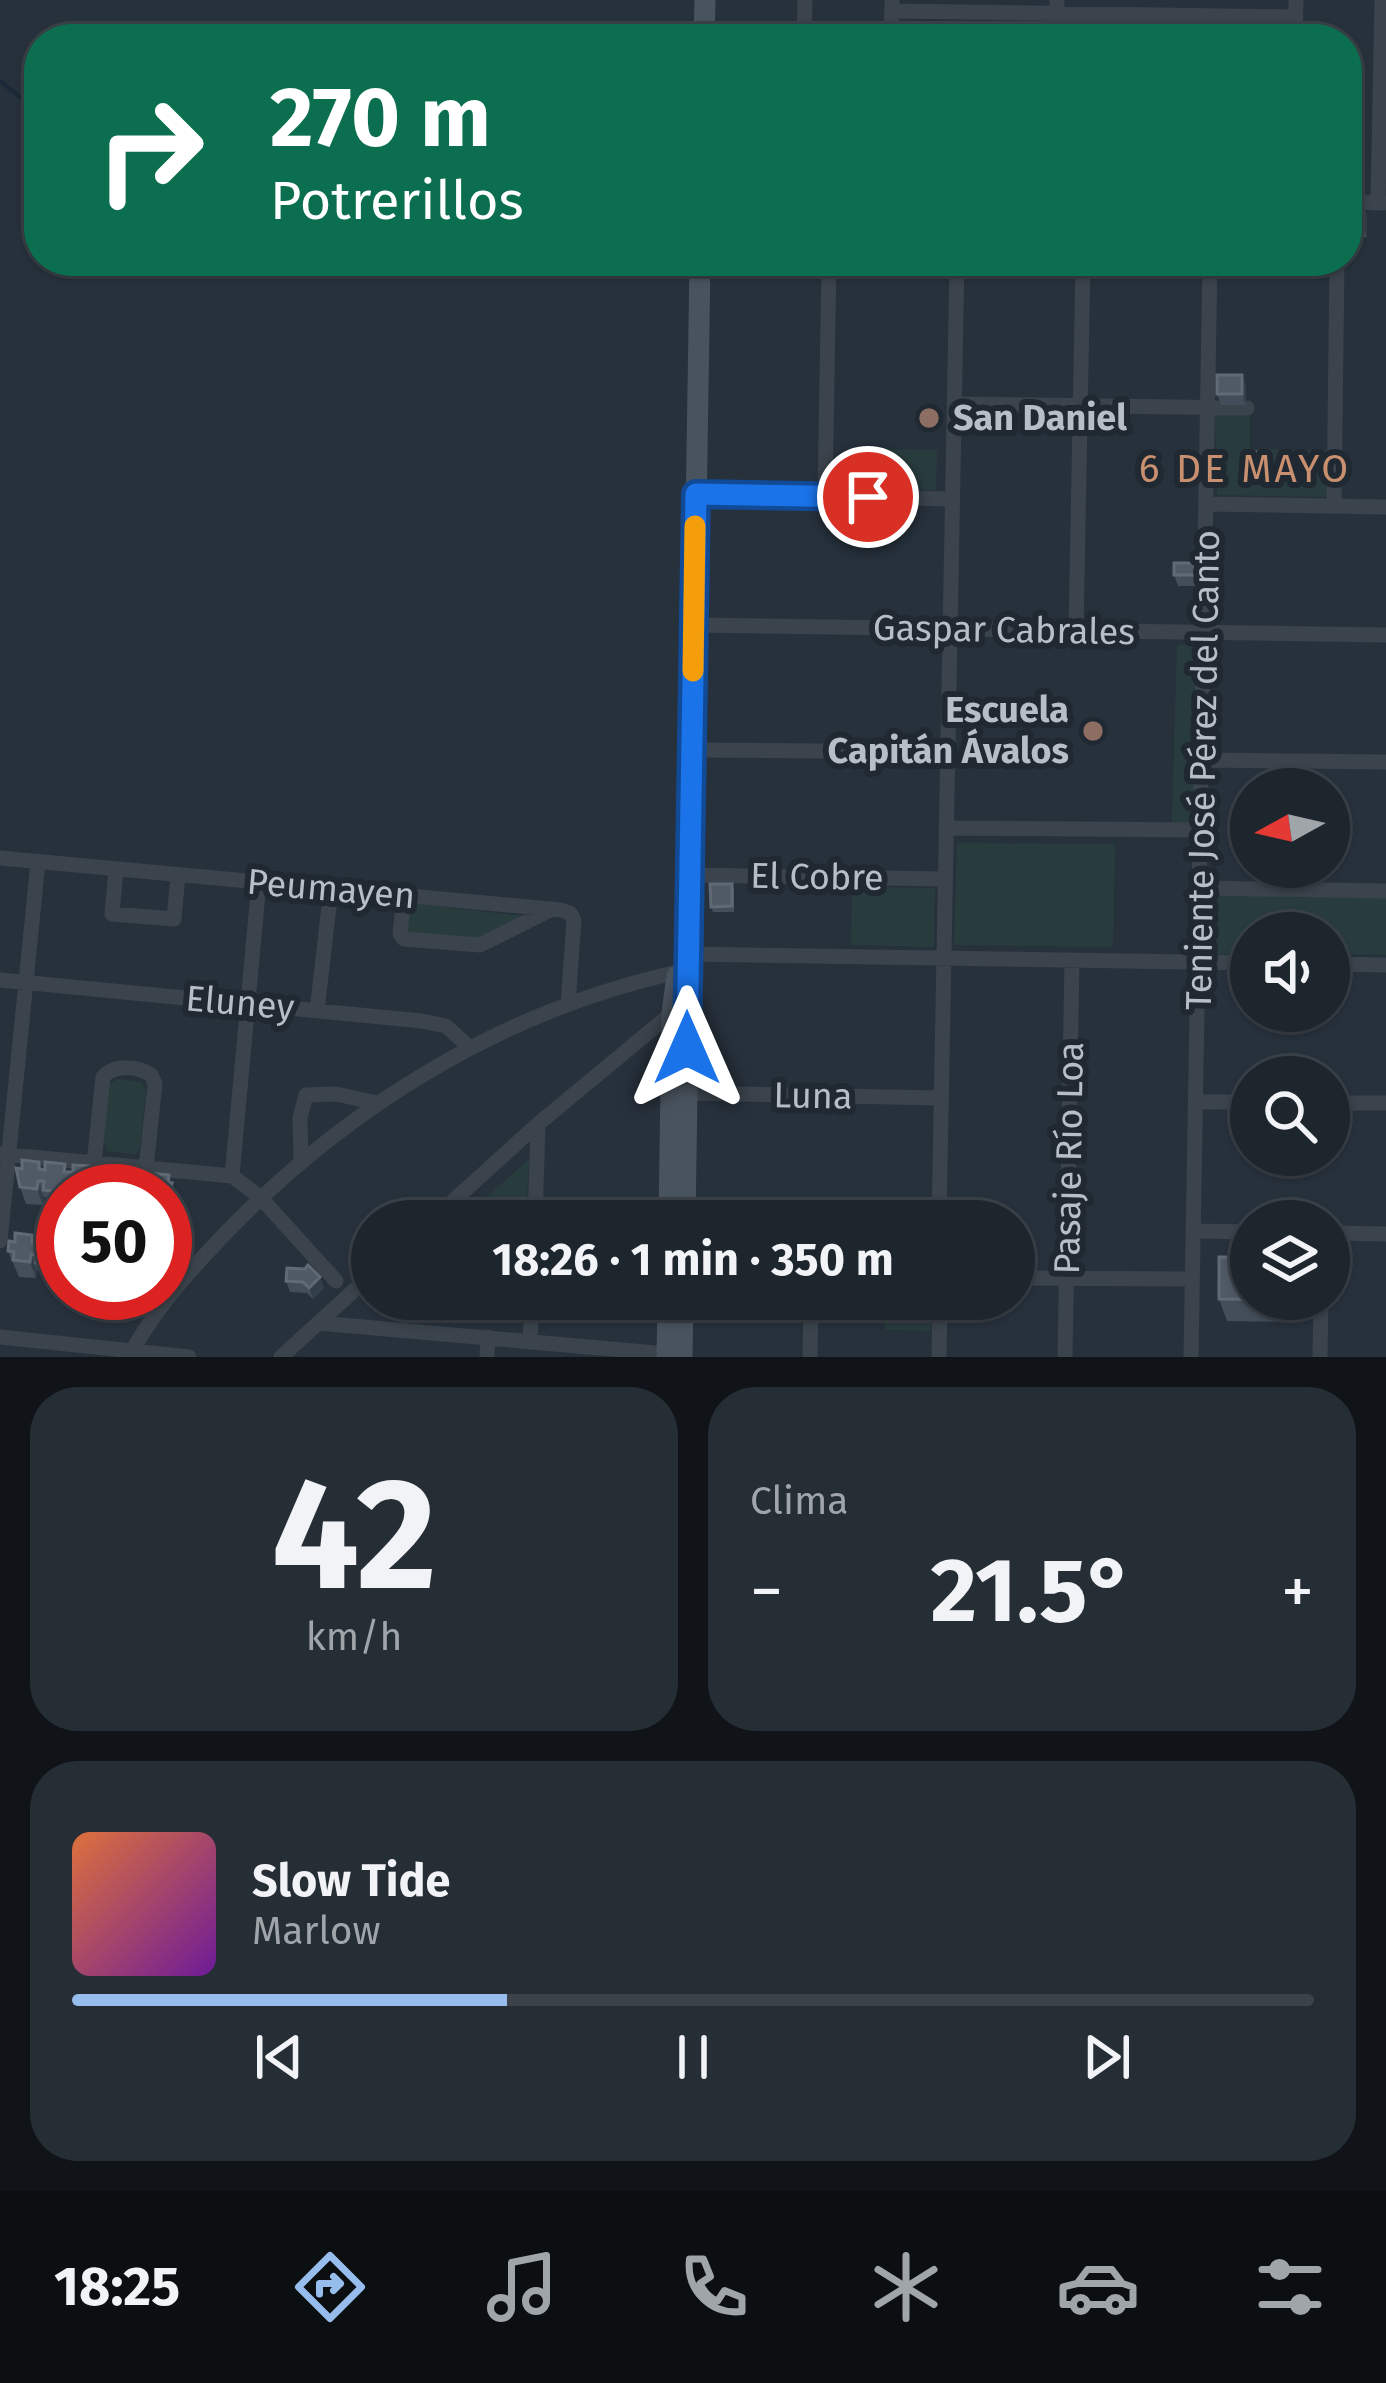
<!DOCTYPE html>
<html lang="es">
<meta charset="utf-8">
<style>
body{margin:0;font-family:"Fira Sans",sans-serif;background:#252d35;color:#f1f3f6;height:100vh;display:flex;flex-direction:column;font-size:45px;white-space:nowrap}
*{box-sizing:border-box;margin:0}
p{font-size:39px;color:#a0a5aa}
.icon{flex:none;width:66px;height:66px;fill:none;stroke:currentColor;stroke-width:2;stroke-linecap:round;stroke-linejoin:round}
.map{position:relative;height:1357px;overflow:hidden}
.drawer{display:flex;flex-direction:column;gap:30px;padding:30px;background:#101419;flex:1}
.drawer>*{flex:none}
.top-card{position:absolute;left:24px;top:24px;width:1338px;height:252px;border-radius:48px;box-shadow:0 3px 9px #0004,0 0 0 3px #3b4249;background:#0b6e4f;color:#fff;overflow:hidden}
.needle{width:78px;rotate:262deg}
.buttons{position:absolute;left:1230px;top:768px;display:grid;gap:24px}
.buttons a{display:grid;place-items:center;width:120px;height:120px;border-radius:50%;background:#1d252d;box-shadow:0 3px 9px #0004,0 0 0 3px #3b4249;font-size:60px}
.speed{position:absolute;left:36px;top:1164px;display:flex;gap:24px;font-size:60px;font-weight:700;text-align:center}
.speed>*{display:grid;place-content:center;width:156px;height:156px;border-radius:50%;background:#1d252d;box-shadow:0 3px 9px #0004,0 0 0 3px #3b4249;line-height:1}
.speed .limit{border:18px solid #d22;background:#fff;color:#111}
.pin{position:absolute;display:grid;place-items:center;width:102px;height:102px;color:#fff;margin:-51px;border:6px solid #fff;border-radius:50%;box-shadow:0 3px 12px #0007}
.me{position:absolute;width:132px;margin:-66px;rotate:0deg;stroke-linejoin:round;filter:drop-shadow(0 0 9px #0008)}
.turn{display:flex;align-items:center;gap:42px;height:252px;padding:0 48px;font-size:54px}
.turn .icon{width:156px;height:156px;stroke-width:2.5}
.turn b{display:block;font-size:84px;line-height:102px}
.big{font-size:90px;font-weight:700;line-height:1.1}
.drawer .widget{flex:1;display:flex;flex-direction:column;justify-content:center;gap:18px;min-width:0;padding:0 42px;border-radius:48px;background:#252d35}
.drawer .dial{align-items:center;gap:0}
.dial b{font-size:156px;line-height:1}
.song{display:flex;align-items:center;gap:36px}
.cover{width:144px;height:144px;border-radius:18px;background:linear-gradient(135deg,hsl(20 70% 55%),hsl(280 70% 35%))}
.played{height:12px;border-radius:6px;background:linear-gradient(90deg,#96bdec 35%,#3b4249 35%)}
.keys{display:flex;justify-content:space-around;direction:ltr}
.heat{display:flex;justify-content:space-between;align-items:center;font-size:66px;direction:ltr}
.drawer .tiles{flex:1;display:grid;gap:30px;grid-template-columns:1fr 1fr}
.widget:last-child{grid-column:span 2}
.trip{position:absolute;left:351px;top:1200px;width:684px;height:120px;border-radius:60px;background:#1d252d;box-shadow:0 3px 9px #0004,0 0 0 3px #3b4249;font-weight:700;line-height:120px;text-align:center}
.menu{display:flex;height:192px;justify-content:space-around;align-items:center;background:#0c0f12;color:#a0a5aa}
.menu .icon{width:84px;height:84px}
.menu .current{color:#96bdec}
.menu b{font-size:54px;color:#f1f3f6}
.map>svg:first-child{display:block}
</style>
<div class="map">
<svg width="1386" height="1357" viewBox="0 0 1386 1357">
<rect width="100%" height="100%" fill="#27313c"/>
<path fill="#293c3d" d="M1250,412V449L1329,450V497L1217,495L1215,413Z
M871,449L937,450L936,490L870,488Z
M1198,644L1194,822L1191,825L1172,822L1177,645Z
M957,843L1115,844L1113,947L954,945Z
M852,887L935,888L934,947L851,945Z
M1208,892L1386,895V955L1329,954V933H1251V954H1207Z
M418,904L524,916L478,939L411,935L407,931L409,911Z
M117,1079L141,1082L146,1090L140,1148L135,1154L107,1151L104,1140L108,1086Z
M529,1159L526,1221H479L480,1203Z
M885,1299H934L931,1331L885,1330Z"/>
<g fill="none" stroke-linecap="round" stroke-linejoin="round">
<path stroke="#1b2938" stroke-width="4.5" d="M0,81L39,112"/>
<path stroke="#3b434c" stroke-width="15" d="M892,11L1296,17
M804,39L805,0
M891,39L892,0
M1056,39L1057,0
M1295,39L1296,0
M1347,202L1383,203
M1378,203L1382,0
M954,404L1247,408
M696,493L952,499
M825,496L829,261
M1206,504L1386,507
M1334,506L1337,261
M693,625L1386,635
M1076,631L1083,261
M691,750L947,752
M1203,760L1386,762
M946,828L1202,830
M0,858L561,910L570,913L574,920L568,1004
M116,869L112,914L174,919L178,875
M689,875L945,879
M1201,888L1386,891
M404,895L400,934L404,939L480,945L550,910
M687,954L1251,963
M1329,964L1386,965
M0,980L422,1021L446,1026L470,1048
M317,1011L331,889
M686,1093L941,1098
M1198,1102H1251
M1329,1103H1386
M0,1154L232,1176L261,1198L336,1281
M301,1161L300,1118L306,1095L336,1094L377,1103
M94,1163L103,1077C114,1064 138,1066 151,1075L155,1084L146,1168
M232,1176L259,882
M431,1221L538,1124L672,1013
M535,1221L538,1124
M939,1221L957,261
M1196,1231L1251,1232
M1329,1233L1386,1234
M0,1241L38,862
M1014,1278L1192,1279
M318,1323L667,1354
M0,1337L189,1357
M530,1341L532,1299
M129,1357C151,1314 185,1276 218,1241C342,1110 500,1011 678,972
M281,1357L372,1274
M487,1357L488,1337
M810,1357L811,1299
M939,1357L940,1299
M1065,1357L1072,960
M1191,1357L1210,261
M1320,1357L1321,1299"/>
<path stroke="#49535e" stroke-width="21" d="M704,39L705,0
M669,1221L672,1013L677,976
M685,1221L700,261
M667,1357L668,1299
M682,1357L683,1299"/>
</g>
<path fill="#434e5a" d="M1363,205L1367,216V237L1353,238L1349,227Z
M1242,375L1246,386V405H1221L1217,394Z
M1200,563L1204,574V581L1200,586H1178L1174,575Z
M732,884L734,889V912H713L711,907Z
M39,1162L42,1170L73,1172L91,1166L94,1175L117,1169L120,1177L143,1172L146,1181L169,1175L178,1199L172,1219L165,1218V1191H63V1207L49,1206L46,1197H44L43,1205L26,1204L20,1187L22,1169Z
M58,1237L61,1245H63V1273L61,1281L42,1279L39,1271L37,1270L36,1278L19,1277L8,1251Z
M320,1277L324,1288L313,1299L307,1293L290,1292L286,1281Z
M1219,1299H1298V1322L1227,1321Z"/>
<path fill="#323e49" d="M1363,205L1367,216V237L1363,226Z
M1242,375L1246,386V405L1242,394Z
M1200,563L1204,574V581L1200,586L1196,575Z
M169,1175L178,1199L172,1219L166,1202Z
M38,1181L44,1197L43,1205L37,1189Z
M31,1254L37,1270L36,1278L30,1262Z
M56,1257L62,1273L61,1281L55,1265Z
M320,1277L324,1288L313,1299L309,1288Z
M1290,1299H1298V1322Z"/>
<path fill="#4f5a66" stroke="#606a75" stroke-width="3" d="M1349,205H1363V226L1349,227Z
M1217,375H1242V394H1217Z
M1249,452H1256V478H1249Z
M1174,563H1200V571L1196,575H1174Z
M710,884H732V906L711,907Z
M22,1160L39,1162V1169L45,1170V1162L65,1164L64,1172H73V1165L91,1166L90,1175L97,1176V1167L117,1169L116,1177L125,1178V1171L143,1172L142,1180L149,1181V1173L169,1175L168,1183H172L166,1202L165,1191H123L115,1189L114,1191H95L96,1187L90,1186L89,1191H71V1185L63,1184L62,1192L43,1190L44,1181H38L37,1189L20,1187L16,1168L22,1169Z
M15,1233L32,1235V1243H38V1235L58,1237L57,1245H63V1258L56,1257L55,1265L36,1263L37,1255L31,1254L30,1262L13,1260L14,1252L8,1251L9,1241L15,1242Z
M1219,1257H1251V1299L1290,1300L1219,1299Z
M308,1265L320,1277L309,1288L303,1282L286,1281L287,1268L305,1269Z"/>
<g fill="none" stroke-linecap="round" stroke-linejoin="round">
<defs>
<path id="route" d="M687,1048L696,494L868,497"/>
</defs>
<use href="#route" stroke="#114b97" stroke-width="30"/>
<use href="#route" stroke="#1a73e8" stroke-width="21"/>
<path stroke="#f59e0b" stroke-width="21" d="M693,671L695,526"/>
</g>
<g fill="#8d6e63" stroke="#202831" stroke-width="4.5">
<circle cx="929" cy="418" r="12"/>
<circle cx="1093" cy="731" r="12"/>
</g>
<g text-anchor="middle" dominant-baseline="central" stroke-width="12" stroke-linejoin="round" paint-order="stroke">
<g font-size="36" font-weight="bold" fill="#b7bec7" stroke="#202831" text-anchor="start">
<text x="953" y="418">San Daniel</text>
<text x="1069" y="710" text-anchor="end">Escuela<tspan x="1069" dy="41">Capitán Ávalos</tspan></text>
</g>
<g font-size="36" fill="#b7bec7" stroke="#202831">
<text transform="translate(1004 630) rotate(1)">Gaspar Cabrales</text>
<text transform="translate(1203 770) rotate(-89)">Teniente José Pérez del Canto</text>
<text transform="translate(817 877) rotate(1)">El Cobre</text>
<text transform="translate(331 889) rotate(5)">Peumayen</text>
<text transform="translate(240 1003) rotate(5)">Eluney</text>
<text transform="translate(813 1096) rotate(1)">Luna</text>
<text transform="translate(1069 1158) rotate(-89)">Pasaje Río Loa</text>
</g>
<g font-size="39" letter-spacing="3" fill="#c99070" stroke="#202831">
<text x="1245" y="469">6 DE MAYO</text>
</g>
</g>
</svg>
<div class="buttons">
<a><svg class="needle" viewBox="-14 -14 28 28"><path d="M0-13l5 13h-10z" fill="#e53935"/><path d="M0 13l5-13h-10z" fill="#a0a5aa"/></svg></a>
<a><svg class="icon" aria-label="sound" viewBox="0 0 24 24"><path d="M4 9h4l5-4v14l-5-4H4zM17 9q2 3 0 6"/></svg></a>
<a><svg class="icon" aria-label="search" viewBox="0 0 24 24"><circle cx="10" cy="10" r="6"/><path d="M15 15l6 6"/></svg></a>
<a><svg class="icon" aria-label="layers" viewBox="0 0 24 24"><path d="M12 4l9 5-9 5-9-5zM3 14l9 5 9-5"/></svg></a>
</div>
<div class="speed"><div class="limit">50</div></div>
<div class="pin" style="left:868px;top:497px;background:#d93025"><svg class="icon" aria-label="arrive" viewBox="0 0 24 24"><path d="M6 21V4h12l-3 4 3 4H6"/></svg></div>
<svg class="me" style="left:687px;top:1048px" viewBox="-20 -20 40 40"><path d="M0-17L14 15 0 8-14 15z" fill="#1a73e8" stroke="#fff" stroke-width="4"/></svg>
<div class="trip">18:26 · 1 min · 350 m</div>
<div class="top-card">
<div class="turn"><svg class="icon" aria-label="right" viewBox="0 0 24 24"><path d="M7 20v-9h11M14 6l5 5-5 5"/></svg><div><b>270 m</b>Potrerillos</div></div>
</div>
</div>
<section class="drawer">
<div class="tiles">
<div class="widget dial"><b>42</b><p>km/h</p></div>
<div class="widget"><p>Clima</p>
<div class="heat"><a>−</a><b class="big">21.5°</b><a>+</a></div>
</div>
<div class="widget">
<div class="song"><i class="cover"></i><div><b>Slow Tide</b><p>Marlow</p></div></div>
<div class="played"></div>
<div class="keys"><svg class="icon" aria-label="previous" viewBox="0 0 24 24"><path d="M18 5L8 12l10 7zM5 5v14"/></svg><svg class="icon" aria-label="pause" viewBox="0 0 24 24"><path d="M8 5v14M16 5v14"/></svg><svg class="icon" aria-label="next" viewBox="0 0 24 24"><path d="M6 5l10 7-10 7zM19 5v14"/></svg></div>
</div>
</div>
</section>
<nav class="menu">
<b>18:25</b>
<svg class="icon current" aria-label="directions" viewBox="0 0 24 24"><path d="M12 3l9 9-9 9-9-9zM9 14v-3h6M13 9l2 2-2 2"/></svg>
<svg class="icon" aria-label="music" viewBox="0 0 24 24"><path d="M9 18V5l10-2v13"/><circle cx="6" cy="18" r="3"/><circle cx="16" cy="16" r="3"/></svg>
<svg class="icon" aria-label="phone" viewBox="0 0 24 24"><path d="M5 4h4l2 5-3 2q2 4 5 5l2-3 5 2v4C11 20 4 13 5 4z"/></svg>
<svg class="icon" aria-label="climate" viewBox="0 0 24 24"><path d="M12 3v18M4 7l16 10M4 17L20 7"/></svg>
<svg class="icon" aria-label="car" viewBox="0 0 24 24"><path d="M5 17H2v-5l4-1 3-4h7l3 4 3 1v5h-3M9 17h6M6 11h13"/><circle cx="7" cy="17" r="2"/><circle cx="17" cy="17" r="2"/></svg>
<svg class="icon" aria-label="filters" viewBox="0 0 24 24"><path d="M4 7h16M4 17h16"/><circle cx="9" cy="7" r="2"/><circle cx="15" cy="17" r="2"/></svg>
</nav>
